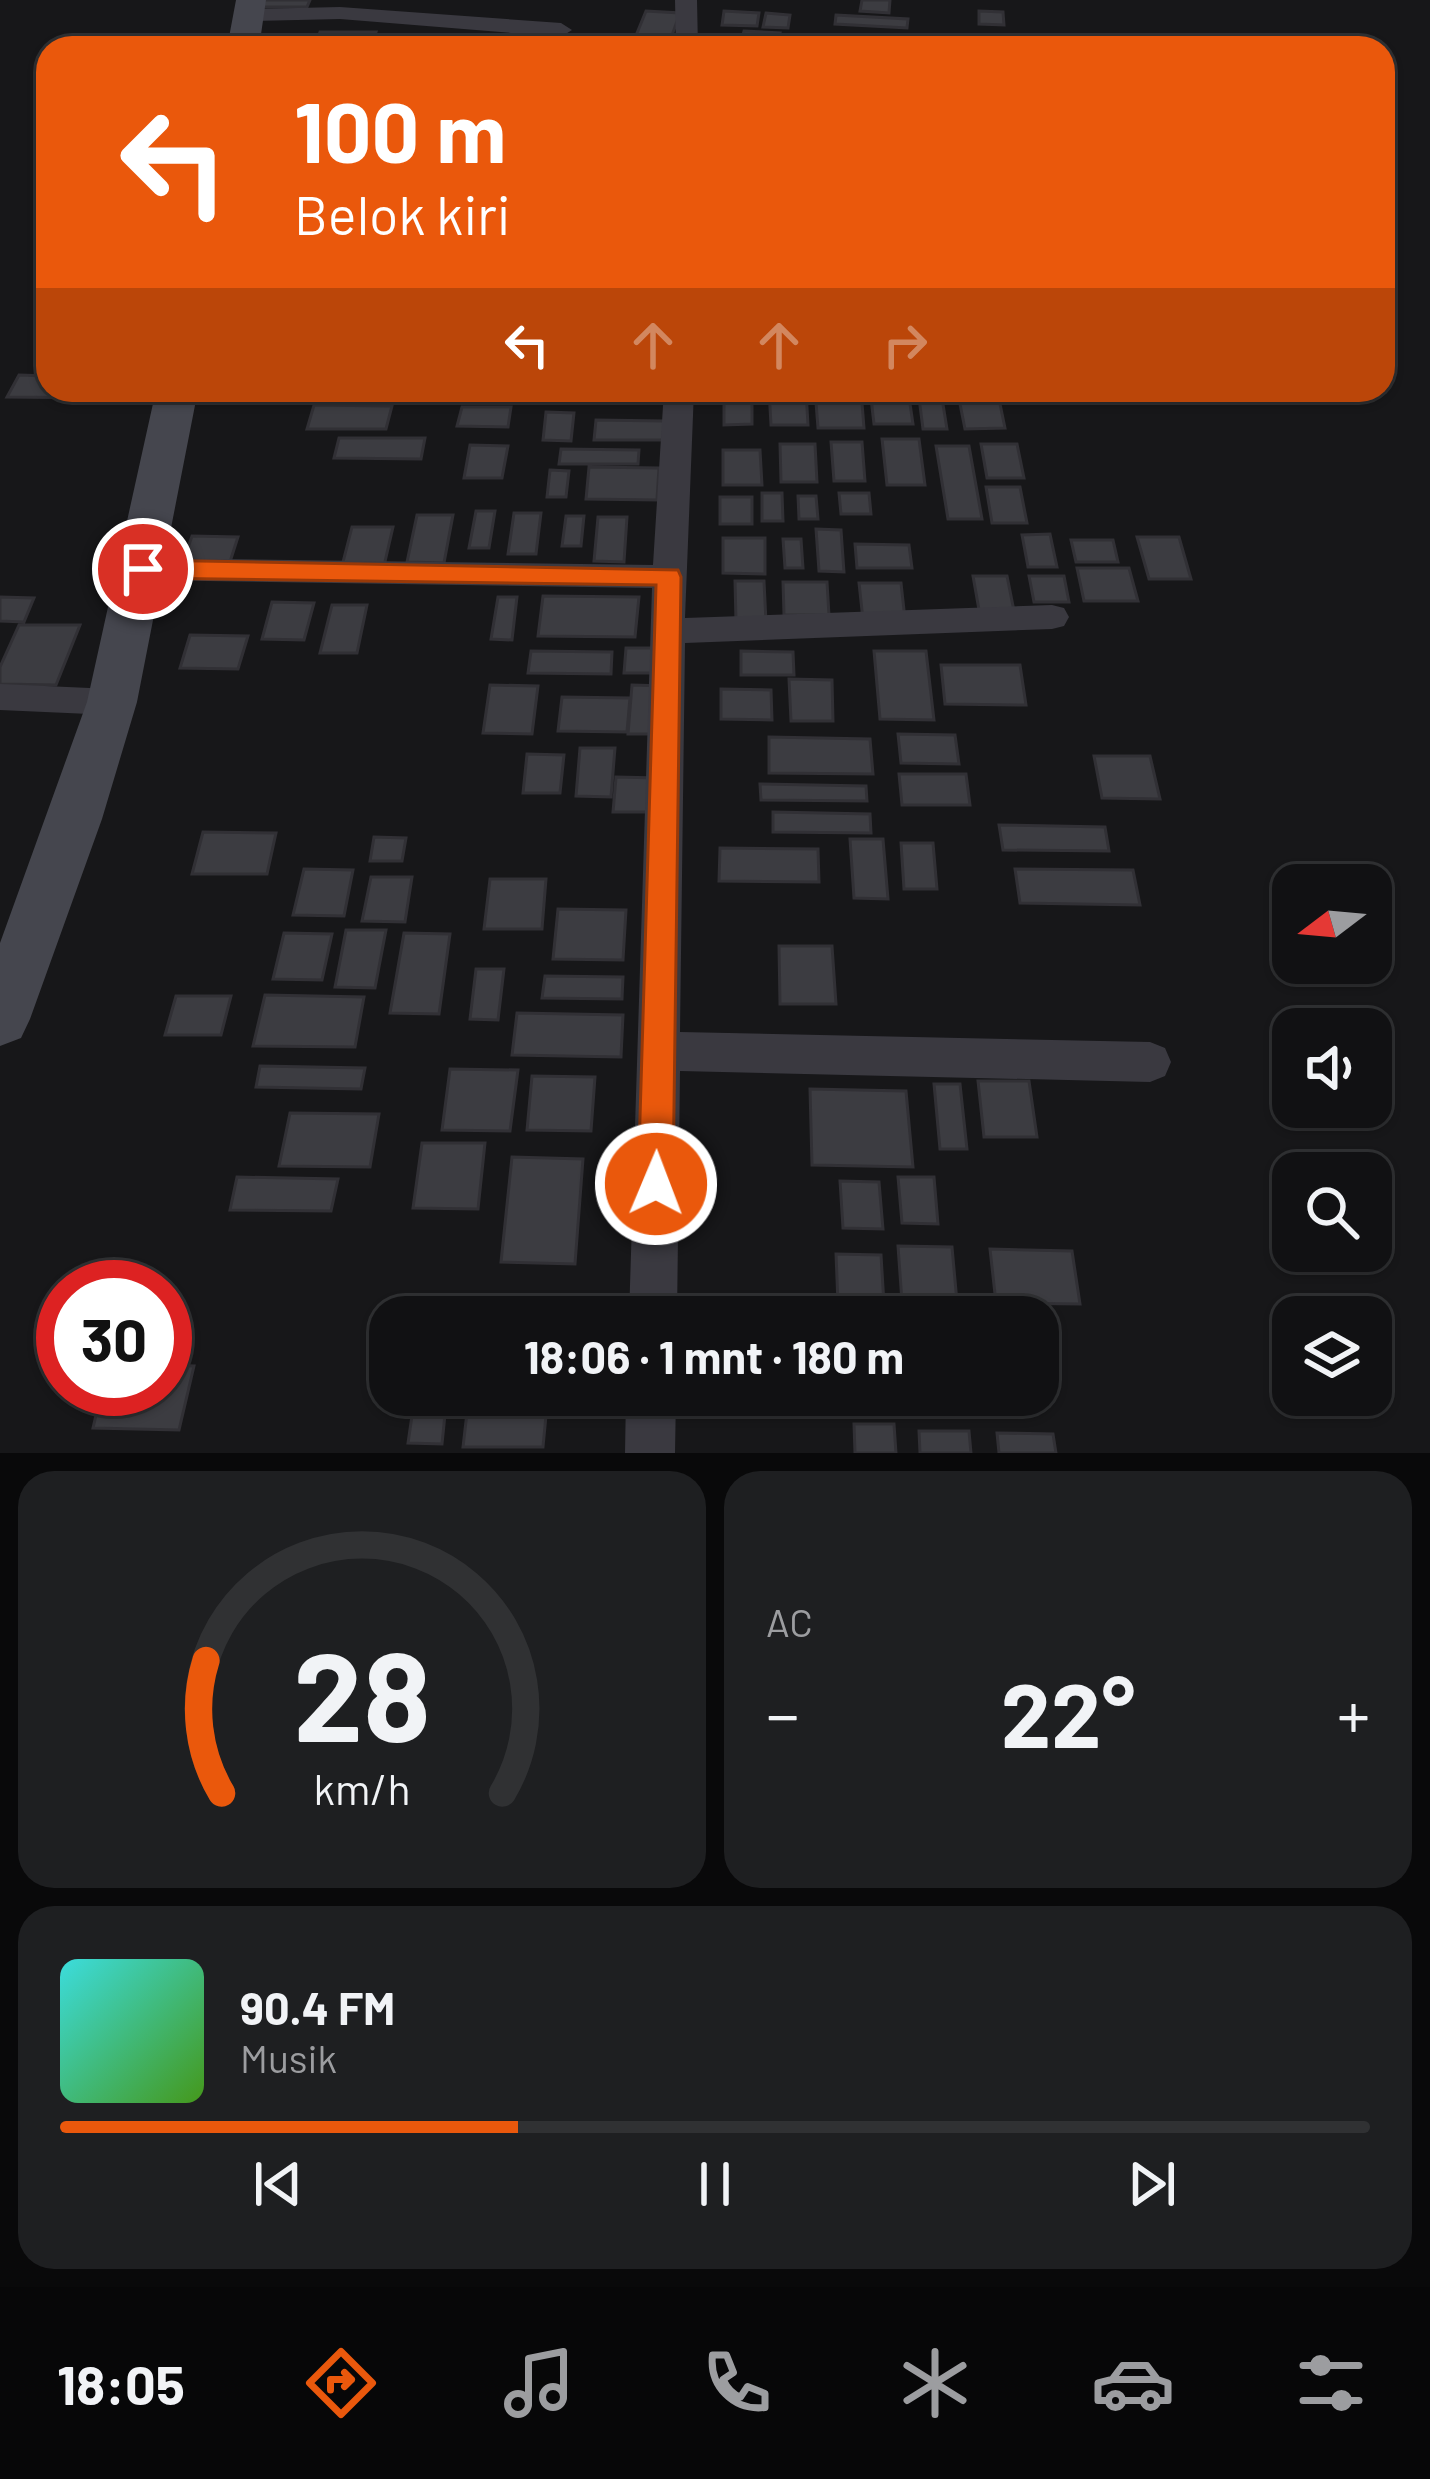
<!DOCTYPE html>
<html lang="id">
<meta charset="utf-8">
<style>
body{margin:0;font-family:Barlow,sans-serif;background:#1e1f21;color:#f1f3f6;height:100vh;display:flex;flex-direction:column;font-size:45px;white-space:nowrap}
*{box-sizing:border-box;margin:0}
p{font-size:39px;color:#9c9da0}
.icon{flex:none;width:66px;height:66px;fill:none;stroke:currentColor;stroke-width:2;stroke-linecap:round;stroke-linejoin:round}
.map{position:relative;height:1453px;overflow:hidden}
.sheet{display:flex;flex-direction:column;gap:18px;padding:18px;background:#09090a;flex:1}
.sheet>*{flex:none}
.hud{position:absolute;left:36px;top:36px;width:1359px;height:366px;border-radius:36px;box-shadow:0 3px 9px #0004,0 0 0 3px #303133;background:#ea580c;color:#fff;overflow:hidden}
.needle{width:78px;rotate:254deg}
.controls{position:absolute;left:1272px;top:864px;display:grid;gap:24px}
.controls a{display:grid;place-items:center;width:120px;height:120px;border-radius:24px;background:#111113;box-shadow:0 3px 9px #0004,0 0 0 3px #303133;font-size:60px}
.speed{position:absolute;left:36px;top:1260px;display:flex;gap:24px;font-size:60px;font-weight:700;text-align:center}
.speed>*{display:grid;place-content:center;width:156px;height:156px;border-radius:50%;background:#111113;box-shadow:0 3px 9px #0004,0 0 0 3px #303133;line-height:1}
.speed .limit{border:18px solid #d22;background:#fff;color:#111}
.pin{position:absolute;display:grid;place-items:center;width:102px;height:102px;color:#fff;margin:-51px;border:6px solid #fff;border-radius:50%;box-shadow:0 3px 12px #0007}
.me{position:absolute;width:132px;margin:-66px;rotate:1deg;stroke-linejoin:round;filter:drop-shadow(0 0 9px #0008)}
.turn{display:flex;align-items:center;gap:42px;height:252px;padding:0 60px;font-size:54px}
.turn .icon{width:156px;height:156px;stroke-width:2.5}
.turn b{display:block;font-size:84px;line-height:102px}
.lanes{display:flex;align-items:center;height:114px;padding:0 60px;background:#0003;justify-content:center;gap:60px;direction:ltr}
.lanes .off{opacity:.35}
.big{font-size:90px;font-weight:700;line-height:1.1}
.sheet .widget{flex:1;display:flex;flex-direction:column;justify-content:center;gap:18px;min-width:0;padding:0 42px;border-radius:36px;background:#1e1f21}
.sheet .dial{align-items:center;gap:0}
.dial svg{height:312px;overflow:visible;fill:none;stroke:#303133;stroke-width:7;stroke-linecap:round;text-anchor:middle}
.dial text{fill:#f1f3f6;stroke:none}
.song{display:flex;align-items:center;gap:36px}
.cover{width:144px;height:144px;border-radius:18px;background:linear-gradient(135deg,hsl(180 70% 55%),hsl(100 70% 35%))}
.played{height:12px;border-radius:6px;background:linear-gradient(90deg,#ea580c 35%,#303133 35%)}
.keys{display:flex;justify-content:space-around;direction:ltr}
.heat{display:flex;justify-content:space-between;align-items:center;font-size:66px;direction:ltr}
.sheet .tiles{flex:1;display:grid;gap:18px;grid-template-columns:1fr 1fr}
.widget:last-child{grid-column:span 2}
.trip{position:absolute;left:369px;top:1296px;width:690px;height:120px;border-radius:36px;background:#111113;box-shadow:0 3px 9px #0004,0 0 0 3px #303133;font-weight:700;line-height:120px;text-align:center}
.menu{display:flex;height:192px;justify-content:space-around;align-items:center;background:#070708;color:#9c9da0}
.menu .icon{width:84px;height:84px}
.menu .active{color:#ea580c}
.menu b{font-size:54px;color:#f1f3f6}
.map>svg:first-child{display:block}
</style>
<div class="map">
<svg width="1430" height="1453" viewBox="0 0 1430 1453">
<rect width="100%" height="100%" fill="#171719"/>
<path fill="#3c3c41" stroke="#313035" stroke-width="3" d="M264,0H310L307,7H260Z
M862,0H890L889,13L860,11Z
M646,11L680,13L670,41L635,38Z
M724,11L759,13L757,26L722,25Z
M979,11L1003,12L1004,25L979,24Z
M766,13L790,15L788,28L763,27Z
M836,15L908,19L907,28L835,24Z
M744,31L780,33L777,45L741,43Z
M320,32H376L372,44H316Z
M19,375L48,376V390H115L111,398L7,397Z
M442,390H512L510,402L440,401Z
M724,390H752V424L724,425Z
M769,390H806L808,425H771Z
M815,390H861L864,428H818Z
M870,390H908L913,424H874Z
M919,398H942L947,429H923Z
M959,399H999L1005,428L965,429Z
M314,405L392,406L386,429H307Z
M462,407H511L508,427L457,426Z
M546,412L574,413L571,441L543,440Z
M596,420L664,421L663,440H594Z
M339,438H425L421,459L334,458Z
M882,439H919L925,485H887Z
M831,442H862L865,481H834Z
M780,444H815L817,482H781Z
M981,444H1017L1024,478H987Z
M470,445L508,446L502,478H464Z
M936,446H969L982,519H948Z
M561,449L639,450L638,464H559Z
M723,450H760L762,485H723Z
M589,467L659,468L657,500L586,499Z
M550,470L569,471L566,497H547Z
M986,487H1020L1027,523H992Z
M762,493H782L783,521H762Z
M839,493H869L871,514H841Z
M798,496H816L818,519H799Z
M720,497H752V524H720Z
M476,511H495L489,548H469Z
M514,513H541L536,554H508Z
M417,515H453L444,563L407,562Z
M566,516H584L581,546H562Z
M598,517H627L624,562L594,561Z
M352,527H393L384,566H342Z
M816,529L841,530L844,572L819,571Z
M1050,534L1057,567H1028L1022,535Z
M192,536L238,537L229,565H182Z
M1137,537H1179L1191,579H1149Z
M723,538H765V574L723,573Z
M783,539H801L803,568H785Z
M1071,540H1113L1118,562H1076Z
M855,544L909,545L912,568H857Z
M1077,568H1129L1138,601H1084Z
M973,576H1007L1014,611L979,610Z
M1029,576H1064L1069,602H1034Z
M735,581H764L766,622H736Z
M783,582H827L829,615H784Z
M859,583H901L905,619L863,620Z
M543,596L639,597L635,637L538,636Z
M0,597L34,598L24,622L0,621Z
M498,597H517L512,640L491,639Z
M272,602L314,603L304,640L262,639Z
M332,605H367L357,653H320Z
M19,625H80L56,685L0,684V667Z
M190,635L248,636L238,669L180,668Z
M626,648H660L659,673H624Z
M531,651L612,652L611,674L528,673Z
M741,651L793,652L794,675H741Z
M874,651H926L934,720L880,719Z
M941,665H1020L1026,705L945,704Z
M789,679L832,680L833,721H791Z
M490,685L538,686L532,734L483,733Z
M632,685L665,686L663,734H628Z
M721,689L771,690L772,720L721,719Z
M562,697L630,698L627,732L558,731Z
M898,734L955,735L959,764L901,763Z
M769,737L870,739L873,774L769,773Z
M580,748H615L611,797L576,796Z
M527,754L564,755L560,793H523Z
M1094,756H1150L1160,799L1102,798Z
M899,774H966L970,805H902Z
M616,777L658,778L656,812H613Z
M760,784L866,786L867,801L761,800Z
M773,812L870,814L871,833L773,832Z
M999,825L1105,827L1109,851L1003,850Z
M203,832L276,833L267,874H192Z
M374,837L406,838L402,861H370Z
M850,839H883L888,899L854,898Z
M901,843H933L937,889H904Z
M720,848L818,849L819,882L719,881Z
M304,869L353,870L344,916L293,915Z
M1015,869L1133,870L1140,905L1020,903Z
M371,877H412L405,922L362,921Z
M490,879H546L542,929H484Z
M558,909L626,910L623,960L553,959Z
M346,930H386L375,988L335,987Z
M284,933L332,934L322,980L273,979Z
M404,933L450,934L439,1014L390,1013Z
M779,946H832L836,1004H780Z
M476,969H504L498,1020L470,1019Z
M545,976L623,977L622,999L542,998Z
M265,995L364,997L355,1047L253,1046Z
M176,996H231L221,1035H165Z
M517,1013L623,1015L621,1057L512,1055Z
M260,1066L365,1068L361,1089L256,1087Z
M450,1069L518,1070L510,1131L442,1130Z
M532,1076L595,1077L591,1131L527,1130Z
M978,1081H1029L1037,1137H984Z
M934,1084H960L967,1149H940Z
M810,1089L906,1091L913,1167L812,1165Z
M290,1113L379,1114L370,1167L279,1166Z
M422,1143H485L478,1209L413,1208Z
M512,1157L583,1159L575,1264L501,1262Z
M237,1177L338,1179L331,1211L230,1210Z
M898,1177H934L938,1224L902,1223Z
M840,1181L879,1182L883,1229L843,1228Z
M898,1246L952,1247L957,1302H902Z
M990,1249L1072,1251L1080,1304L996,1303Z
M836,1254L881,1255L884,1304H838Z
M165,1365L194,1366L179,1430L93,1428L102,1389H165Z
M415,1395H447L442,1444L408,1443Z
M469,1395H548L543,1447H463Z
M952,1395H1008L1009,1410H953Z
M854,1424H894L896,1453H855Z
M919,1431H969L971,1453H920Z
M997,1433L1053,1434L1056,1453H999Z"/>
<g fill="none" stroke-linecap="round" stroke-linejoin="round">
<path fill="#3a3940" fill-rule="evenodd" d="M675,0H697L698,48H676Z
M340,7L561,23L572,30L561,37L340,19L250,21L239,15L250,9Z
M664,390H694L685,618L1052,605L1064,608L1069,617L1064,626L1052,629L685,643L680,1032L1150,1042L1165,1048L1171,1062L1165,1076L1150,1082L680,1071L677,1317H629L652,588L143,580L131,577L127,569L131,561L143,558L653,565Z
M0,684L112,689L125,693L130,702L125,711L112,715L0,710Z
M626,1395H676L675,1453H625Z"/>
<path fill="#45464e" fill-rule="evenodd" d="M236,0H266L259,48H227Z
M156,390H198L137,702L102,819L30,1019L21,1038L0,1046V943L87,702Z"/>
</g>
<path fill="#ea580c" stroke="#983908" stroke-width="3" d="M143,560L678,570L681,577L673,1184L668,1196L656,1200L643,1196L638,1184L656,585L143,578L130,569Z"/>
</svg>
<div class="controls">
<a><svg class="needle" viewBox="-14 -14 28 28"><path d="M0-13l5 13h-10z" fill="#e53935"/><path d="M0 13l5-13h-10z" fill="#9c9da0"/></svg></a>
<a><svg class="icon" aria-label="sound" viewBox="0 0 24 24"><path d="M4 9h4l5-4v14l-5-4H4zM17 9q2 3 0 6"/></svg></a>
<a><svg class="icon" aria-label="search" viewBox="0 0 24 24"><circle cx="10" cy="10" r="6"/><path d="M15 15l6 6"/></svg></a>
<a><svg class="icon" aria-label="layers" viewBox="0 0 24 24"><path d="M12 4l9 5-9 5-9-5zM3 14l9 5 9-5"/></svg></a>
</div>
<div class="speed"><div class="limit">30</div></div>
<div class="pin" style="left:143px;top:569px;background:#d93025"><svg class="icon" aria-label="arrive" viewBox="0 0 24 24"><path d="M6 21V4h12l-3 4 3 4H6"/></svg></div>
<svg class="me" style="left:656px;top:1184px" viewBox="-20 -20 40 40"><circle r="17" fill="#ea580c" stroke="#fff" stroke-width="3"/><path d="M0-11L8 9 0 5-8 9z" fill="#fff"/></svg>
<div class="trip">18:06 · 1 mnt · 180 m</div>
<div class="hud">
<div class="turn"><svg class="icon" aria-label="left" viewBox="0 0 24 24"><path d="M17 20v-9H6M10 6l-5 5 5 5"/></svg><div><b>100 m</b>Belok kiri</div></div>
<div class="lanes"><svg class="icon" aria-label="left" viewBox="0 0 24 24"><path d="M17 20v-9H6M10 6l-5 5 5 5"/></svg><svg class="icon off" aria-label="ahead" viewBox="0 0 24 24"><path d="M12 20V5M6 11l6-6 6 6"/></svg><svg class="icon off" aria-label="ahead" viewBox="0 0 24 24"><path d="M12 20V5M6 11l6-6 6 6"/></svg><svg class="icon off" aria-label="right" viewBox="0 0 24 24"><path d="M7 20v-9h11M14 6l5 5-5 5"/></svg></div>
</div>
</div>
<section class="sheet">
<div class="tiles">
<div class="widget dial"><svg viewBox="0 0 100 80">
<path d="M14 69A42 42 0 1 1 86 69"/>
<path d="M14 69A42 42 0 0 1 10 35" stroke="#ea580c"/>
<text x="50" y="56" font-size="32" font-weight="700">28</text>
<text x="50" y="72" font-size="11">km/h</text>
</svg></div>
<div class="widget"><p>AC</p>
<div class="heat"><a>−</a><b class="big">22°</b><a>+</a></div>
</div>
<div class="widget">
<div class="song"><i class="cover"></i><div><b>90.4 FM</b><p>Musik</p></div></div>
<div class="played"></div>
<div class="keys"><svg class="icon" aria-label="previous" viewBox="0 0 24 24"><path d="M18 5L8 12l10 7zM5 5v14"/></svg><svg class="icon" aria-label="pause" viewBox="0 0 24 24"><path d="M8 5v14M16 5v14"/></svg><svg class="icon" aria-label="next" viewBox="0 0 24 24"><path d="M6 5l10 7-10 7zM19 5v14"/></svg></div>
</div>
</div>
</section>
<nav class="menu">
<b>18:05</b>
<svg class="icon active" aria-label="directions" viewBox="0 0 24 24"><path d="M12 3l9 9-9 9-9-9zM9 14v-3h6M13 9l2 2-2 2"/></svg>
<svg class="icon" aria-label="music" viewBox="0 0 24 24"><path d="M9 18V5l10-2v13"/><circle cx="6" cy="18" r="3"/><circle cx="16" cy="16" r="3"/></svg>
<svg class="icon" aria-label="phone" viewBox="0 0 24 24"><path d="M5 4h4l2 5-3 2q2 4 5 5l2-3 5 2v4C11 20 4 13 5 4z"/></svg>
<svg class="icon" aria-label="climate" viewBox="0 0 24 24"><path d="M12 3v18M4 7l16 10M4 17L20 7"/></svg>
<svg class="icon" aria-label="car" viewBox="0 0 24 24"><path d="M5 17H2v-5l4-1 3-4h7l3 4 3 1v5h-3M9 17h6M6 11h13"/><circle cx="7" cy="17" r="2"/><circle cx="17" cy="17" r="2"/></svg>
<svg class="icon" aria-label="filters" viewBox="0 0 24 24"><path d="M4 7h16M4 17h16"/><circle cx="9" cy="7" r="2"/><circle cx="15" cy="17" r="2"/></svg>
</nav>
